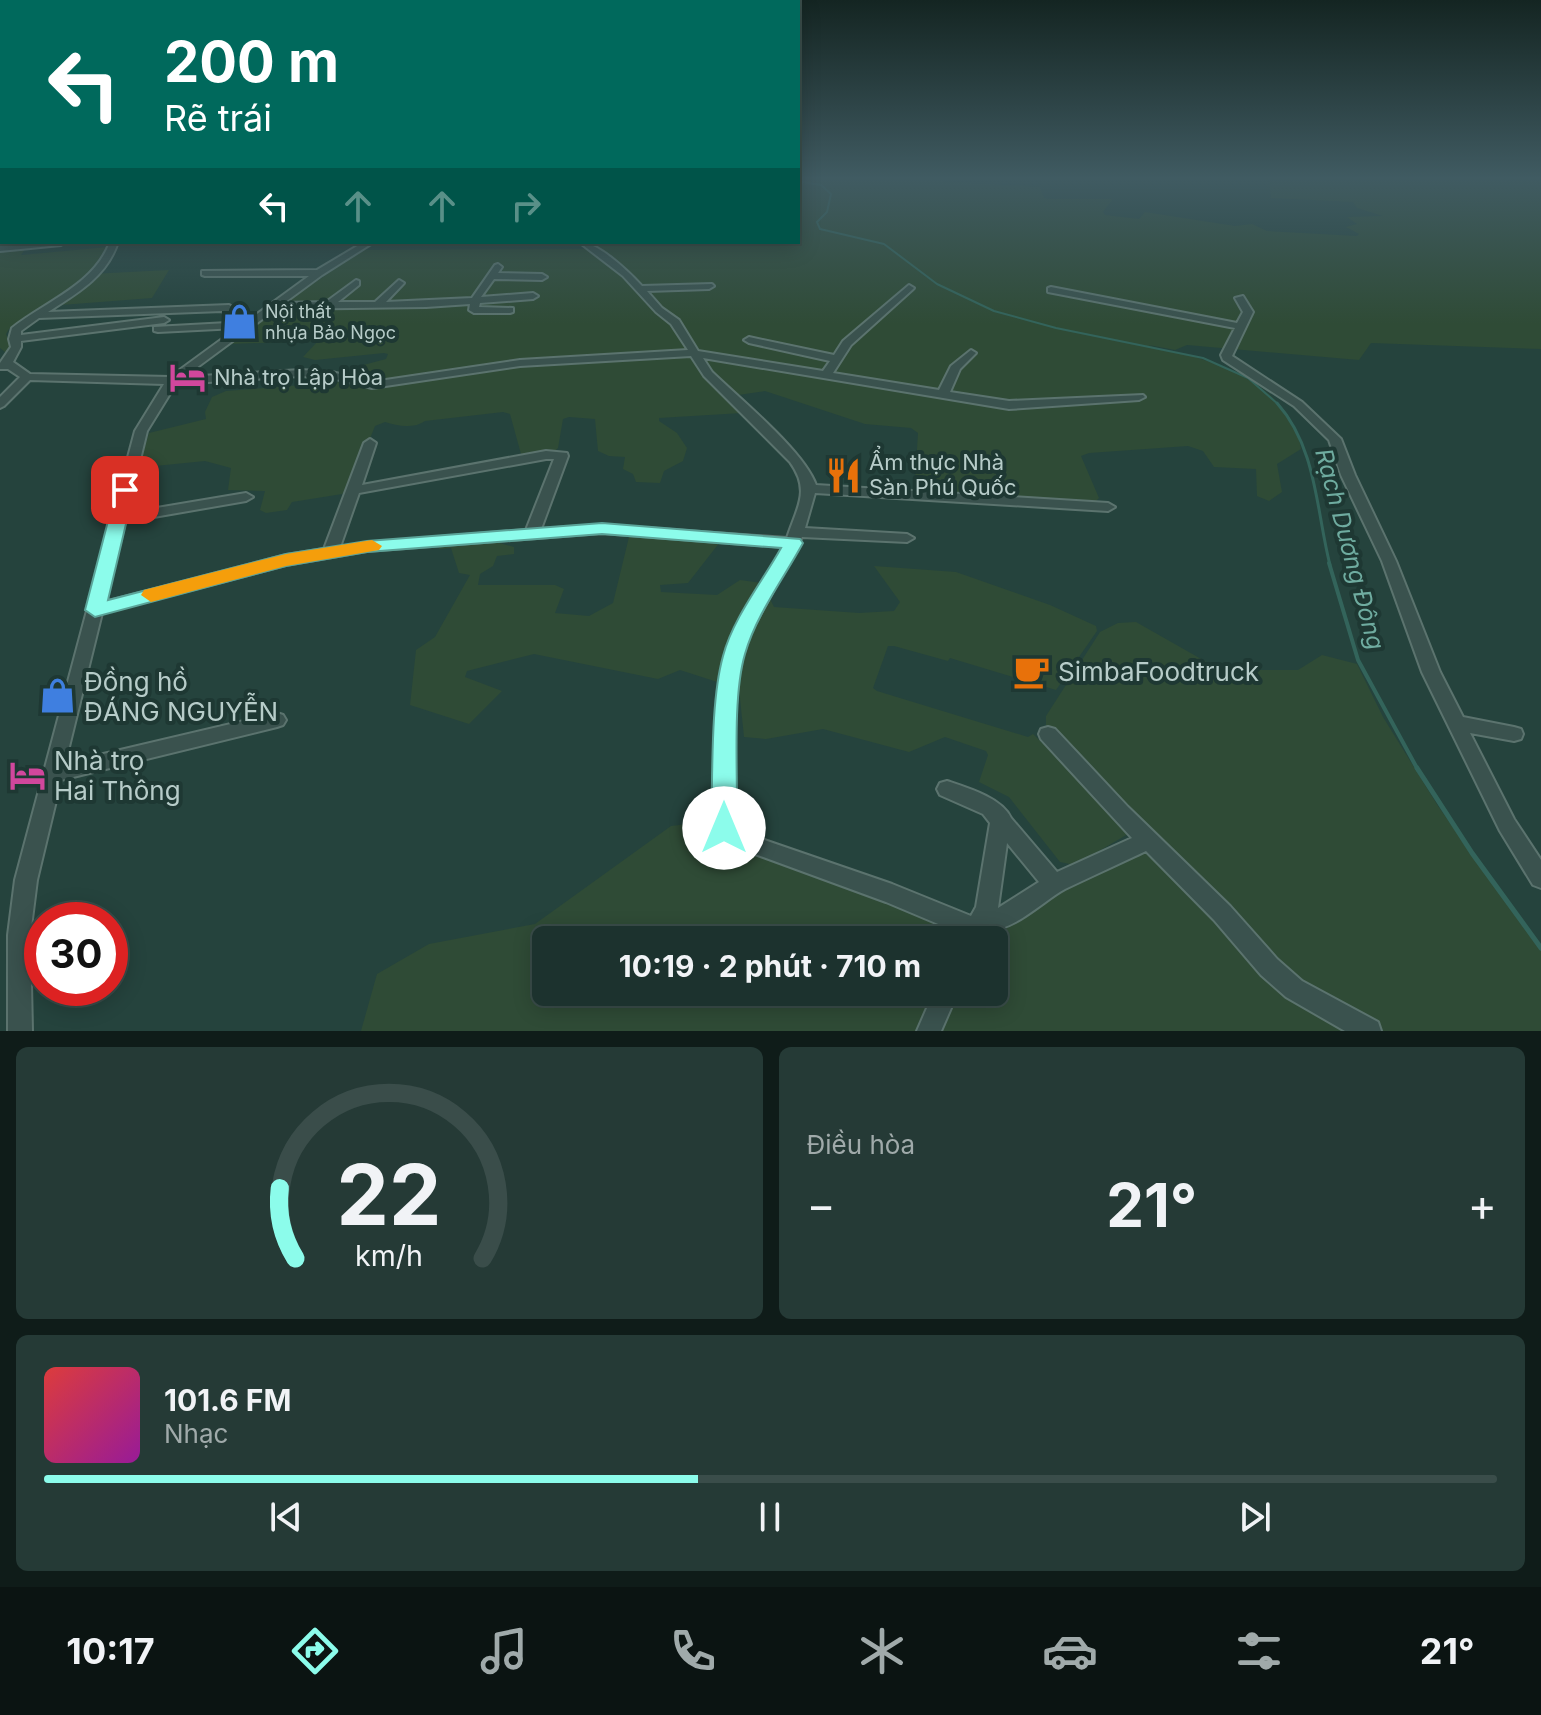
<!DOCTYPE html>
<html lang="vi">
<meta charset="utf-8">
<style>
body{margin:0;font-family:Inter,sans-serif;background:#253a36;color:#f1f3f6;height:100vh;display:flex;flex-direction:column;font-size:30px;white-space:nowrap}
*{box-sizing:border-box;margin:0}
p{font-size:26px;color:#a0aaaa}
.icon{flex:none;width:44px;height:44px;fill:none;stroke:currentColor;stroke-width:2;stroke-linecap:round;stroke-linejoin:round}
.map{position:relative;height:1031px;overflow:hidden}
.sheet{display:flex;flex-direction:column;gap:16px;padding:16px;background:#0f1c19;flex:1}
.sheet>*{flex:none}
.hud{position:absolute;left:0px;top:0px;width:800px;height:244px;box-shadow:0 4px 20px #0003,0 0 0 2px #3a4d4a;background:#00695c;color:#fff;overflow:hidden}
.speed{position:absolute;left:24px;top:902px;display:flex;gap:16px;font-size:40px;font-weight:700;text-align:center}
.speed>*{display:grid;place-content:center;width:104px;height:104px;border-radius:50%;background:#1c322e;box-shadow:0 4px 20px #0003,0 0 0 2px #3a4d4a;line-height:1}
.speed .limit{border:12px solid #d22;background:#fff;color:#111}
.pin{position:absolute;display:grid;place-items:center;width:68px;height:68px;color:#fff;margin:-34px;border-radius:16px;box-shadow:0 4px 12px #0006}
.me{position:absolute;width:88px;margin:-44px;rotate:0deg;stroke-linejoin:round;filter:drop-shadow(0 0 6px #0008)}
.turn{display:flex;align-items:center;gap:28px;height:168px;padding:0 32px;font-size:36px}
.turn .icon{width:104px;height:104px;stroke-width:2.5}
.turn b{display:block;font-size:56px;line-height:68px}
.lanes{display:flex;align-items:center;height:76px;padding:0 32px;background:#0003;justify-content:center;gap:40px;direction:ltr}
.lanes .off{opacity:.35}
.big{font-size:60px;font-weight:700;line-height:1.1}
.sheet .tile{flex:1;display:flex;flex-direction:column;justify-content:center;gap:12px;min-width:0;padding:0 28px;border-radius:12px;background:#253a36}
.sheet .dial{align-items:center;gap:0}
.dial svg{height:208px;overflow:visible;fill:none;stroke:#3a4d4a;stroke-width:7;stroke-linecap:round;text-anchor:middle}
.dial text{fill:#f1f3f6;stroke:none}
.song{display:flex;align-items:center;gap:24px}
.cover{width:96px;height:96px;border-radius:12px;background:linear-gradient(135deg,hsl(0 70% 55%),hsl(300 70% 35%))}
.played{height:8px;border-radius:4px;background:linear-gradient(90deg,#8cfceb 45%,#3a4d4a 45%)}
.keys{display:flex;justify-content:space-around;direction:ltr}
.heat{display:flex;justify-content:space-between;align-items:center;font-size:44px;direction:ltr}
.sheet .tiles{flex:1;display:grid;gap:16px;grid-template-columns:1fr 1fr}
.tile:last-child{grid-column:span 2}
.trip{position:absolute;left:532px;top:926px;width:476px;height:80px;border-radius:12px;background:#1c322e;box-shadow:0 4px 20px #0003,0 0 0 2px #3a4d4a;font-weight:700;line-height:80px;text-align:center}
.tab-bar{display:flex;height:128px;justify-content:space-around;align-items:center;background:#0b1412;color:#a0aaaa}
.tab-bar .icon{width:56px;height:56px}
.tab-bar .selected{color:#8cfceb}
.tab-bar b{font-size:36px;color:#f1f3f6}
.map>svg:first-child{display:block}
</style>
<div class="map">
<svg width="1541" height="1031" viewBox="0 0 1541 1031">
<rect width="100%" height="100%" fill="#25433d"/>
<path fill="#2f4b36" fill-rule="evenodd" d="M798,179H902L1040,187L1044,198L1049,199H1113L1103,212L1105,215L1139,219L1145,212L1235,226L1252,224L1267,231L1357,236L1359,234L1346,227L1357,224L1347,217L1383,216L1357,208L1353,202L1271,198L1269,179H1541V349L1371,343L1359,360L1187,345L1175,350L1149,345C1160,350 1173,351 1185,354C1232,367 1294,394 1301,449L1277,464L1282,492L1269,501L1257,496L1256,469L1214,467L1203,451L1188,446L1089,453L1081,456L1099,498L1095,502L936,491L915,482L918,433L911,428L865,424L765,391L738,395L742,413L659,418V421L677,433L687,448L683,461L664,471L660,483L636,482L633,474L623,469L625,457L609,456L598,451L595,419L569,417L563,419L558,448L554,452L521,454L510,414L503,412L425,421C414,429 397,426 385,422L375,426L351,486L342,494L292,502L287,510L266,513L260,510L265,491L228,490L231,468L205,461L155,466L141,459L149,433L206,419L205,412L212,397L226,391L353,381L356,367L386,359L388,354L384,353L315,360L303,357L318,341L230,344L228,341L363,250L594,249L585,242H798Z
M108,247L90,274L169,270L152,298L48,306L9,329L6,334L12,349L6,353L0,348V249L26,248L21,255Z
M635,533L710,538L720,542L688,583L660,585L661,592L717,595L740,580L762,583L774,607L859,613L894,611L900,602L874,566L956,572L1050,605L1096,626L1097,631L1056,690L950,658L948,661L894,646H888L873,688L877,691L1028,737L1033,734L1123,821L1128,834L1075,865L1060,862L1009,797L979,782L988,755L986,751L945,737L909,752L823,729L766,739L744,737L739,689L680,670L658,679L534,654L467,671L465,677L502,691L469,724L410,705L416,650L435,637L470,575L459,573L451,548L439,549L441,543L493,537L496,542L514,547V554L497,556L493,566L480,574L478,585H555L564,589L555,613L589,616L613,603L629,537Z
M1136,622L1210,664L1237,685L1257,670H1298L1322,655L1357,664L1383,717L1438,806L1541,950V1031H1382L1295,984L1046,726V716L1100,632L1118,623Z
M705,822L989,939L990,930L1008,916L1148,848L1347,1031H361L377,974L429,944L535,924L671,826ZM546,940H994V992H546Z"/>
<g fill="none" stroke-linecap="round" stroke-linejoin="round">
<path stroke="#33645b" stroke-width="2" d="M798,181L821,185L831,194L827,212L817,222L820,229L884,244L937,284L994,311L1056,328L1203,358L1248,378L1279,405"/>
<path stroke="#33645b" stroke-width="3" d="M1277,403C1317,448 1316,510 1330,565"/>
<path stroke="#33645b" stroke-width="4" d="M1329,563L1358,660L1418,770"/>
<path stroke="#33645b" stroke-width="5" d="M1417,768L1472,853L1541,948"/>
<defs>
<path id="minor" d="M35,242H65L61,245L0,251V245Z
M110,242H118C107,276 78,293 48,312L229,305L234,308L226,315L222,311L39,318L21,331V335L164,317L169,320L164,323L21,341V347L13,362L30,374L170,377L237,328L158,332L154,331V327L246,322L309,276H205L202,275V271L317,270L364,242H374L322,275L284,303L326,302L356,280L359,281V285L338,302H375L399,280L404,283L386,302L472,298L495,265L498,264L502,267L498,273L542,274L547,277L542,280L494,279L481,297L533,293L538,296L533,299L480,303L479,307L513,308V312L510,313H474L469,310L470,304L426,307L276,309L184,377L301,370L332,372L372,382L520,360L688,350L671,324L656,312L623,276L579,242C598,242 629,272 642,286L712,284L714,286L709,289L647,291L662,308L679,320L698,351L823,371L830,361L749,343L744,340L749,337L834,355L843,341L909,285L914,288L912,290L851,345L833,373L939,390L951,366L971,350L976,353L960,369L950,392L1009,401L1143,395L1145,397L1139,400L1009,409L703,358L712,372C740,399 804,451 816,485L1108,503L1115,507L1108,511L815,493L805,528L907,534L914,538L907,542L802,537L747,639C730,691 736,768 734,824L747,834L892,884L971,916L976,907L990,823L983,814L940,795L937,789L940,783L947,781C968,788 1002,798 1011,818L1057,872L1132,838L1041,739L1039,734L1041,729L1048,727L1055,729L1128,807L1230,906L1277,959L1302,981L1378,1022L1381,1031H1345L1286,997L1261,975L1214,920L1146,851C1119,864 1092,876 1065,889C1044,900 1012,933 988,929L983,940H960L962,934L886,902L733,846L717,834L714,828L720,686L725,657L731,639L784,547L602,533L367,551L286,565L102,613L65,763L277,713L283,715L286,720L283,725L277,727L61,780L37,880L30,935L32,1031H8V935L15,880L135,431L164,384L30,380L4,406L0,408V397L20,377L8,369H0V363L11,347L9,339L12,328C46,301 94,285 110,242ZM691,356L704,376L790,462C811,491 797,507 787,538L602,525L541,529L568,456L567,453L546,451L362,485L376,443L370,439L364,443L324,549L286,555L105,602L125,522L246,501L253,497L246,493L127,513L147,431L176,384L301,376L332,378L372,388L520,366ZM546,459H554L526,530L367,543L340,547L359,493ZM1007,843L1039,882L998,908Z
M1051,287L1237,323L1243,312L1235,298L1243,296L1253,312L1232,356L1302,402L1341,439L1355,475L1396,561L1440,672L1463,717L1514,727L1521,729L1523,734L1521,739L1514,741L1470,733L1514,819L1541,860V888L1533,885L1500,831L1422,672L1382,561L1341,475L1329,440L1294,406L1223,360L1221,355L1235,328L1048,292V288Z
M934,992H958L941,1031H917Z"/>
</defs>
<use href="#minor" stroke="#5b736e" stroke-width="4"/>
<use href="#minor" fill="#3a524e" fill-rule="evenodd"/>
</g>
<linearGradient id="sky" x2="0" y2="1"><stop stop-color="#142522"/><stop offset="0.55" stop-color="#405b62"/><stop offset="1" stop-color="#405b62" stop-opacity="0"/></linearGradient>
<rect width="1541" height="324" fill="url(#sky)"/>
<path fill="#8cfceb" stroke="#5ba499" stroke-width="2" d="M125,485L134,490L108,600L286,554L367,541L602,523L800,539L803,543C784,578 756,615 745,654C732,698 738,779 737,828L733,836L724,839L714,836L711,828C713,778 710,703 723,656C733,618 762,582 781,548L602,534L367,552L286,566L95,617L85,610L116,490Z"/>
<path fill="#f59e0b" d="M372,540L382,546L379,550L286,566L151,602L141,595L144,590L286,554Z"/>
<defs>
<symbol id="shop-bare" viewBox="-9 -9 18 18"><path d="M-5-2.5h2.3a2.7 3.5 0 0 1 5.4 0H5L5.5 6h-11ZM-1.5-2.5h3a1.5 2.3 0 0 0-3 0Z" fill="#3f7fe0" stroke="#1e3833" stroke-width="2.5" paint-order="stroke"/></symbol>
<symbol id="hotel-bare" viewBox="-9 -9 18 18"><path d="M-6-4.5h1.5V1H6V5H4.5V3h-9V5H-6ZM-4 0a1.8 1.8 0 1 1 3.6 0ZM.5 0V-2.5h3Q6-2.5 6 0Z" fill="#d1479c" stroke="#1e3833" stroke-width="2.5" paint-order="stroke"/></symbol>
<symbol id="restaurant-bare" viewBox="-9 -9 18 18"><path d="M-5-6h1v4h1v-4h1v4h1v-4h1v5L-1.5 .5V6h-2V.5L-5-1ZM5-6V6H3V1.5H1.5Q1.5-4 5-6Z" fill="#e8710a" stroke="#1e3833" stroke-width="2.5" paint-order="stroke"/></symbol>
<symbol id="cafe-bare" viewBox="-9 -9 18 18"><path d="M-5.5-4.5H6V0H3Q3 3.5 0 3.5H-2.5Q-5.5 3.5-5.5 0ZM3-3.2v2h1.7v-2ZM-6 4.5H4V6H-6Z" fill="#e8710a" stroke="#1e3833" stroke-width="2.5" paint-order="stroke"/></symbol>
</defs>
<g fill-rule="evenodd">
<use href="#shop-bare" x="214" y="296" width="51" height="51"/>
<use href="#hotel-bare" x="162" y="352" width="51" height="51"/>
<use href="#restaurant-bare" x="818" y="450" width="51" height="51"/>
<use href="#cafe-bare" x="1006" y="646" width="51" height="51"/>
<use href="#shop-bare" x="32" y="670" width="51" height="51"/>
<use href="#hotel-bare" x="2" y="750" width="51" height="51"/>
</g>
<g text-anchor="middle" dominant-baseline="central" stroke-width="8" stroke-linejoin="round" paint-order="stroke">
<g font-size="18" fill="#b7ccc9" stroke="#1e3833" text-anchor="start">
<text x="265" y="311">Nội thất<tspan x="265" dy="21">nhựa Bảo Ngọc</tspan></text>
</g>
<g font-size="22" fill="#b7ccc9" stroke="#1e3833" text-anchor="start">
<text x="214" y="377">Nhà trọ Lập Hòa</text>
<text x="869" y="462">Ẩm thực Nhà<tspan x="869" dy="25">Sàn Phú Quốc</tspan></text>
</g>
<g font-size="24" font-style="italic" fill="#6faca0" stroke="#1e3833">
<text transform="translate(1350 549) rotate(75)">Rạch Dương Đông</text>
</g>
<g font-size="26" fill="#b7ccc9" stroke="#1e3833" text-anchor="start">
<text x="1058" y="671">SimbaFoodtruck</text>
<text x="84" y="681">Đồng hồ<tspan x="84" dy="30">ĐÁNG NGUYỄN</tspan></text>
<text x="54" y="760">Nhà trọ<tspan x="54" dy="30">Hai Thông</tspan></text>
</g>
</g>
</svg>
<div class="speed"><div class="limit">30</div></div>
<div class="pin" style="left:125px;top:490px;background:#d93025"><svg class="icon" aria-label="arrive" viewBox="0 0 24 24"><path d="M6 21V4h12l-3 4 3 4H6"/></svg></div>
<svg class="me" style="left:724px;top:828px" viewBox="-20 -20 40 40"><circle r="19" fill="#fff"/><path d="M0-13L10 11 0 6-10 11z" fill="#8cfceb"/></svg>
<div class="trip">10:19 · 2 phút · 710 m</div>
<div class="hud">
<div class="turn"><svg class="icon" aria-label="left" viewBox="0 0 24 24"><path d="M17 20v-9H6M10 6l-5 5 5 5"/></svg><div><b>200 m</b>Rẽ trái</div></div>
<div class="lanes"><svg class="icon" aria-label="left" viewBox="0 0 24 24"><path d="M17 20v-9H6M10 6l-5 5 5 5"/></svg><svg class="icon off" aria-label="ahead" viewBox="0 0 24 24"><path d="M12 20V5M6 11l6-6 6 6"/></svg><svg class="icon off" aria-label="ahead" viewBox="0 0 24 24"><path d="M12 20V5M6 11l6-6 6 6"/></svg><svg class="icon off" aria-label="right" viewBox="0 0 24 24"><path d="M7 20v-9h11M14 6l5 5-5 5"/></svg></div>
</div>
</div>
<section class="sheet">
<div class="tiles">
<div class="tile dial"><svg viewBox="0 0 100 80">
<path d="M14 69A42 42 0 1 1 86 69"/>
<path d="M14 69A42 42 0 0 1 8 42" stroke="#8cfceb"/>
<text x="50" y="56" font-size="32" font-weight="700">22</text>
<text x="50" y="72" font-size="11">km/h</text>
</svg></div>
<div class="tile"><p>Điều hòa</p>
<div class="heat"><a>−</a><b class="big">21°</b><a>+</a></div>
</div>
<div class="tile">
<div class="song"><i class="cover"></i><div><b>101.6 FM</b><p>Nhạc</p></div></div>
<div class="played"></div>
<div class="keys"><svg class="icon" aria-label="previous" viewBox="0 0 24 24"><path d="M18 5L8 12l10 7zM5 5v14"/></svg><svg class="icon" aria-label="pause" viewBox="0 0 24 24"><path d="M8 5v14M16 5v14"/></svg><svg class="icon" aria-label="next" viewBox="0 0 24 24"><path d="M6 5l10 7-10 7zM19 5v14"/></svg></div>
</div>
</div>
</section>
<nav class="tab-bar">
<b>10:17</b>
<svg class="icon selected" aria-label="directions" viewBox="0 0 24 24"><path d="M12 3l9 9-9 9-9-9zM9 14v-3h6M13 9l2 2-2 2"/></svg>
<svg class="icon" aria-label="music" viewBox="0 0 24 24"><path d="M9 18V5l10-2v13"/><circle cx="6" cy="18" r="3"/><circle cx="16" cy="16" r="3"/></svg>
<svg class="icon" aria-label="phone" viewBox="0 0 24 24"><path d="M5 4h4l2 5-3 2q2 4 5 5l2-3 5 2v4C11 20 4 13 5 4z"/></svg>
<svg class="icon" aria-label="climate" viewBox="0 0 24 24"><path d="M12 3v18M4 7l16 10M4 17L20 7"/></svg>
<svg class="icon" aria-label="car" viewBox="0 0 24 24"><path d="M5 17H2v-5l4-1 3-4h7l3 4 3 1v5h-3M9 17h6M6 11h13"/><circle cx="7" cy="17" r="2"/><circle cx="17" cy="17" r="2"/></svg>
<svg class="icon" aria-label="filters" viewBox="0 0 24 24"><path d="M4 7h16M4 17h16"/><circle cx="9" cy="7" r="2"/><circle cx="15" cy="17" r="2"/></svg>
<b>21°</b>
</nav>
